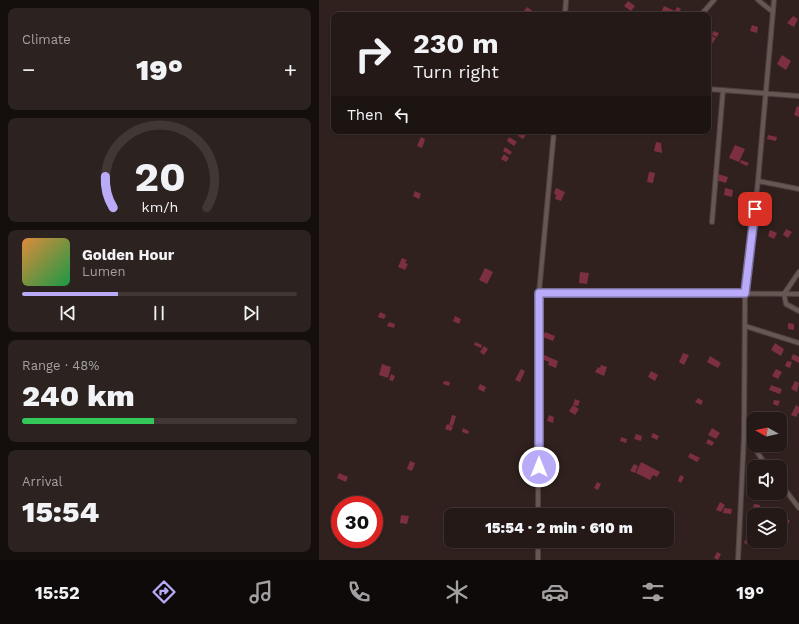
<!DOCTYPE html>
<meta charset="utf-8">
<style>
body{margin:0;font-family:"Work Sans",sans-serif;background:#2c221f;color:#f1f3f6;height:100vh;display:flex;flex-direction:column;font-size:15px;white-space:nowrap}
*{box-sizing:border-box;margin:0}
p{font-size:13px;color:#a3a0a1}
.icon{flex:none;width:22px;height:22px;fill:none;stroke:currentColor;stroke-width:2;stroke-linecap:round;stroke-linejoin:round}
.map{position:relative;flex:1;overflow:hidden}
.details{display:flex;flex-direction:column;gap:8px;padding:8px;background:#140e0c;width:319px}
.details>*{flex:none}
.guide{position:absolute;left:12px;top:12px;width:380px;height:122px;border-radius:8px;box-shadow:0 1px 3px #0004,0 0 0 1px #413835;background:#241916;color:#f1f3f6;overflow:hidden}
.needle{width:26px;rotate:278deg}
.buttons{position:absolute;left:428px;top:412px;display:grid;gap:8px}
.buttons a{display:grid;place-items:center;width:40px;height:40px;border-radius:8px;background:#241916;box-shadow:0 1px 3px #0004,0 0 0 1px #413835;font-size:20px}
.speed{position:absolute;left:12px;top:496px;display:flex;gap:8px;font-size:20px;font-weight:700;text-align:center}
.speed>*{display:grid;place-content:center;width:52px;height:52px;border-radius:50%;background:#241916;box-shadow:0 1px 3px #0004,0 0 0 1px #413835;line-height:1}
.speed .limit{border:6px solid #d22;background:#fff;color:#111}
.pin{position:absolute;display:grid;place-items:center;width:34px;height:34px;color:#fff;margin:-17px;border-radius:8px;box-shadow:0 2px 6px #0006}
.me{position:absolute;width:44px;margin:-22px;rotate:0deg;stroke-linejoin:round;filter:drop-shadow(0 0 3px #0008)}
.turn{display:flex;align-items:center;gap:14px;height:84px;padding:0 16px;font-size:18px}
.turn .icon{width:52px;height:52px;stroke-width:2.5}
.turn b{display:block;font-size:28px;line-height:34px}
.then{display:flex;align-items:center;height:38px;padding:0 16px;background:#0003;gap:8px;font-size:15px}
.big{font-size:30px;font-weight:800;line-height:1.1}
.details .card{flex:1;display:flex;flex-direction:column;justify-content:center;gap:6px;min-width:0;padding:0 14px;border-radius:8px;background:#2c221f}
.details .dial{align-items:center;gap:0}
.dial svg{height:104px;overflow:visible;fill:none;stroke:#413835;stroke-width:7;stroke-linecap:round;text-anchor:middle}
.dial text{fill:#f1f3f6;stroke:none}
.song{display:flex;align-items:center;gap:12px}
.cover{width:48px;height:48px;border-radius:6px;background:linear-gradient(135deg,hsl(30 70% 55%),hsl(140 70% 35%))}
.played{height:4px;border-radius:2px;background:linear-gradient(90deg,#b9abf7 35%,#413835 35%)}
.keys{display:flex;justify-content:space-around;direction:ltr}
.heat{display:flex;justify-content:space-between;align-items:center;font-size:22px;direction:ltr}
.charge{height:6px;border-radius:3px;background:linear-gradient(90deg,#34c759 48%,#413835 0)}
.trip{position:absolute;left:125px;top:508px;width:230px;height:40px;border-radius:8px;background:#241916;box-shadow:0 1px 3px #0004,0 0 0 1px #413835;font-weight:800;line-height:40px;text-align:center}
.menu{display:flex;height:64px;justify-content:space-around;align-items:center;background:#0e0a09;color:#a3a0a1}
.menu .icon{width:28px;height:28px}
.menu .current{color:#b9abf7}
.menu b{font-size:18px;color:#f1f3f6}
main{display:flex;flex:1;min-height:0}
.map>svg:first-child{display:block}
</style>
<main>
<section class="details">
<div class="card"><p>Climate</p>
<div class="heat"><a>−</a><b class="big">19°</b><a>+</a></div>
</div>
<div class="card dial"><svg viewBox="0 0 100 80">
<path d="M14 69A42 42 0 1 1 86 69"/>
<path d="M14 69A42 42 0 0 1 8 45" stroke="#b9abf7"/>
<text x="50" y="56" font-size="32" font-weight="700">20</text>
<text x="50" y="72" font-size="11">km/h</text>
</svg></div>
<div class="card">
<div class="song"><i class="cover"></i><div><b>Golden Hour</b><p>Lumen</p></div></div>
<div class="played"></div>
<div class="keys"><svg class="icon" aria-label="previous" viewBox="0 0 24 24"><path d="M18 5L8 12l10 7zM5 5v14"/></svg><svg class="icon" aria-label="pause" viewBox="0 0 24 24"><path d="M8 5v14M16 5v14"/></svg><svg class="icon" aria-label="next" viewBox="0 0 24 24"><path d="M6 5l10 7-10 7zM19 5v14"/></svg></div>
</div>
<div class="card"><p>Range · 48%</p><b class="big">240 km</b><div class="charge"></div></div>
<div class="card"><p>Arrival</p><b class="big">15:54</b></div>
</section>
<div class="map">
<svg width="480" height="560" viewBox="0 0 480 560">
<rect width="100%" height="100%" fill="#30211e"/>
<path fill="#7c303f" d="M309,1L316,6L312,11L305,6Z
M345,6L356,11L358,7L362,9L359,15H341Z
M208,7L219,15H202Z
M474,16L479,19L475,27L468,23Z
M433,25L439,27L438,33L431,31Z
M394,31L400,33L398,37L393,35Z
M391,35L397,38L393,44L389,42Z
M463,55L472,61L467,70L458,64Z
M478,106L480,107V117L475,115Z
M201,132L207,135L204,139L199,136Z
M449,135L458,137L457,141L448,139Z
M102,137L106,139L103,148L98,146Z
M190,137L198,142L195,146L188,141Z
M337,142L342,143L343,153L335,151Z
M416,145L426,149L420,162L410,158Z
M186,147L193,152L191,155L184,151Z
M185,154L190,158L187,162L182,159Z
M422,160L430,163L428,166L421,163Z
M330,172L336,173L334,183L328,182Z
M399,174L409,177L407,183L397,180Z
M237,188L246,192L242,201L236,199L237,195L235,193Z
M406,188L414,190L413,197L405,195Z
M96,191L102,194L100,199L94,196Z
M467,229L473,232L469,238L464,235Z
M451,230L458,233L455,239L449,236Z
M83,258L88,260L86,263L89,264L86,270L79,267Z
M166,268L174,272L168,284L160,280Z
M261,272L270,273L268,284L260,283Z
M61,312L67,315L65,319L59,317Z
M136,316L142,319L140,324L134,321Z
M70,322L76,324L75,328L68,326Z
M469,323L475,324V330L469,329Z
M226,332L236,336L234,341L224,337Z
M156,342L163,345L162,348L155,345Z
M456,343L465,349L462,356L452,350Z
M165,346L169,349L165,355L161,352Z
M364,353L370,355L365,365L360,362Z
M474,354L480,357V363L472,359Z
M225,355L239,361L237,368L229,365L230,362L223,359Z
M391,356L402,363L399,368L388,362Z
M468,361L473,362L471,368L466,366Z
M63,364L72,367L69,378L60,375Z
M282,365L288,367L285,376L276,372L279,367L281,368Z
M202,369L206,371L201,382L196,380Z
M457,369L463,372L459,379L453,376Z
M332,371L339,375L336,381L329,377Z
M72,374L76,376L74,381L70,380Z
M125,381L131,382L130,386L124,384Z
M476,381L480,383L478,392L472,389Z
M161,384L167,387L165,392L159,389Z
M452,385L463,389L461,394L450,390Z
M379,398L384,401L382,405L376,402Z
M256,399L261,401L259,406L254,405Z
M455,400L461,401L459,406L454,404Z
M254,405L260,409L256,415L250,411Z
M477,405L480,407V412L477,417L472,415Z
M133,415L137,416L134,426L130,425Z
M230,415L235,417L234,423L228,421Z
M128,424L134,427L132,431L126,429Z
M144,428L150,431L149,434L143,432Z
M393,428L401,433L397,439L389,435Z
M334,433L340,436L338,440L332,437Z
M317,434L323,436L322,441L315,439Z
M302,437L308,439L307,443L301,441Z
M389,439L395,442L393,446L387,443Z
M371,453L381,458L378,462L369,457Z
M91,461L96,463L93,471L88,469Z
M322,462L341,472L338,477L334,475L331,480L317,473Z
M315,464L319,466L316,473L311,471Z
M20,473L29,477L27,482L18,478Z
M361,475L365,477L362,483L359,481Z
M278,482L282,484L279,490L275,488Z
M401,502L406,505L402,512L397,510Z
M435,504L441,505L440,514L433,513Z
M405,508L413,509L412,514L404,513Z
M82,515L90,516L88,524L81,523Z
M465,517L471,521L469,524L463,521Z
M431,525L435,526V532L429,530Z
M427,539L431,540L430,545L425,543Z
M398,552L402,554L399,560L395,558Z"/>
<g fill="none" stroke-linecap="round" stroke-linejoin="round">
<defs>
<path id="minor" d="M439,0L454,12
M246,15L247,0
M382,15L395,0
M389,89L480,96
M439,181L480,189
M393,222L404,90
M480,272L465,294L467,304L480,311
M220,293L480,294
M426,326L480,343
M425,436L433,444L448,467
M461,483L480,508
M219,515L220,293L235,131
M219,560V541
M419,560L425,436L426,293L439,181L455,0"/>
</defs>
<use href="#minor" stroke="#4b3f3d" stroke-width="6"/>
<use href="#minor" stroke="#685653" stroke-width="4"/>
</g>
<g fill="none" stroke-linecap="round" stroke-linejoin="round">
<defs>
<path id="route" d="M220,467V293H426L436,209"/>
</defs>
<use href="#route" stroke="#786fa1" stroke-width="10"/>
<use href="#route" stroke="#b9abf7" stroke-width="7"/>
</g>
</svg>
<div class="buttons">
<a><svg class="needle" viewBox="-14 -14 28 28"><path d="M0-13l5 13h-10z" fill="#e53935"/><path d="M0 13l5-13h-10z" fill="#a3a0a1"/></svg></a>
<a><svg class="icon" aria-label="sound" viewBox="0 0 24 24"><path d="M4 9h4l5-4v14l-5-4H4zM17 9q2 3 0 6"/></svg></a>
<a><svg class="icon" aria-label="layers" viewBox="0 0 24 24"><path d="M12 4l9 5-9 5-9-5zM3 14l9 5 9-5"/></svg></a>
</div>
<div class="speed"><div class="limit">30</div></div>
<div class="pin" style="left:436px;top:209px;background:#d93025"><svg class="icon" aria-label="arrive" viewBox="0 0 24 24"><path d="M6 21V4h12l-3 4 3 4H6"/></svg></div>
<svg class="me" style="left:220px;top:467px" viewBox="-20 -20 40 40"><circle r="17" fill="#b9abf7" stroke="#fff" stroke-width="3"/><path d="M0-11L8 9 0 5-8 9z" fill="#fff"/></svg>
<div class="trip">15:54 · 2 min · 610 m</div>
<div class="guide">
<div class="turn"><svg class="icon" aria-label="right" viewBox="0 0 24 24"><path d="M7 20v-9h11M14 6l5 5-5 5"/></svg><div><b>230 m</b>Turn right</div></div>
<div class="then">Then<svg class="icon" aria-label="left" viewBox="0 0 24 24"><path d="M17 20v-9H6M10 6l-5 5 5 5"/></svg></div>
</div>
</div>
</main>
<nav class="menu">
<b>15:52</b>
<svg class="icon current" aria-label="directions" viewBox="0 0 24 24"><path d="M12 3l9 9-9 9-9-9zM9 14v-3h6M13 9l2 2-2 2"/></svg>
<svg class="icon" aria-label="music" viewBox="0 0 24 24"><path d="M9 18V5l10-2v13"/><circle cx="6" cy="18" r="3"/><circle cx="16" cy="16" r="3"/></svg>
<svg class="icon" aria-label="phone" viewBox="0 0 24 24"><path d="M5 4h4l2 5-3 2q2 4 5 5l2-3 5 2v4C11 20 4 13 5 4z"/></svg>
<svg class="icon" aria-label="climate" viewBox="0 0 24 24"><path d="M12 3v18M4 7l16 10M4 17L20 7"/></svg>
<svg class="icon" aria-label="car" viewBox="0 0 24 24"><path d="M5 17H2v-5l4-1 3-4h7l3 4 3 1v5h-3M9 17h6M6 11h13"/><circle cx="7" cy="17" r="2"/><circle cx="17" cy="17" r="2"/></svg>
<svg class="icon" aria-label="filters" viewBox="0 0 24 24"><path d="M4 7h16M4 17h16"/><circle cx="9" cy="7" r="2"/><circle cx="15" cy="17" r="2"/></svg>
<b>19°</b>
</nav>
